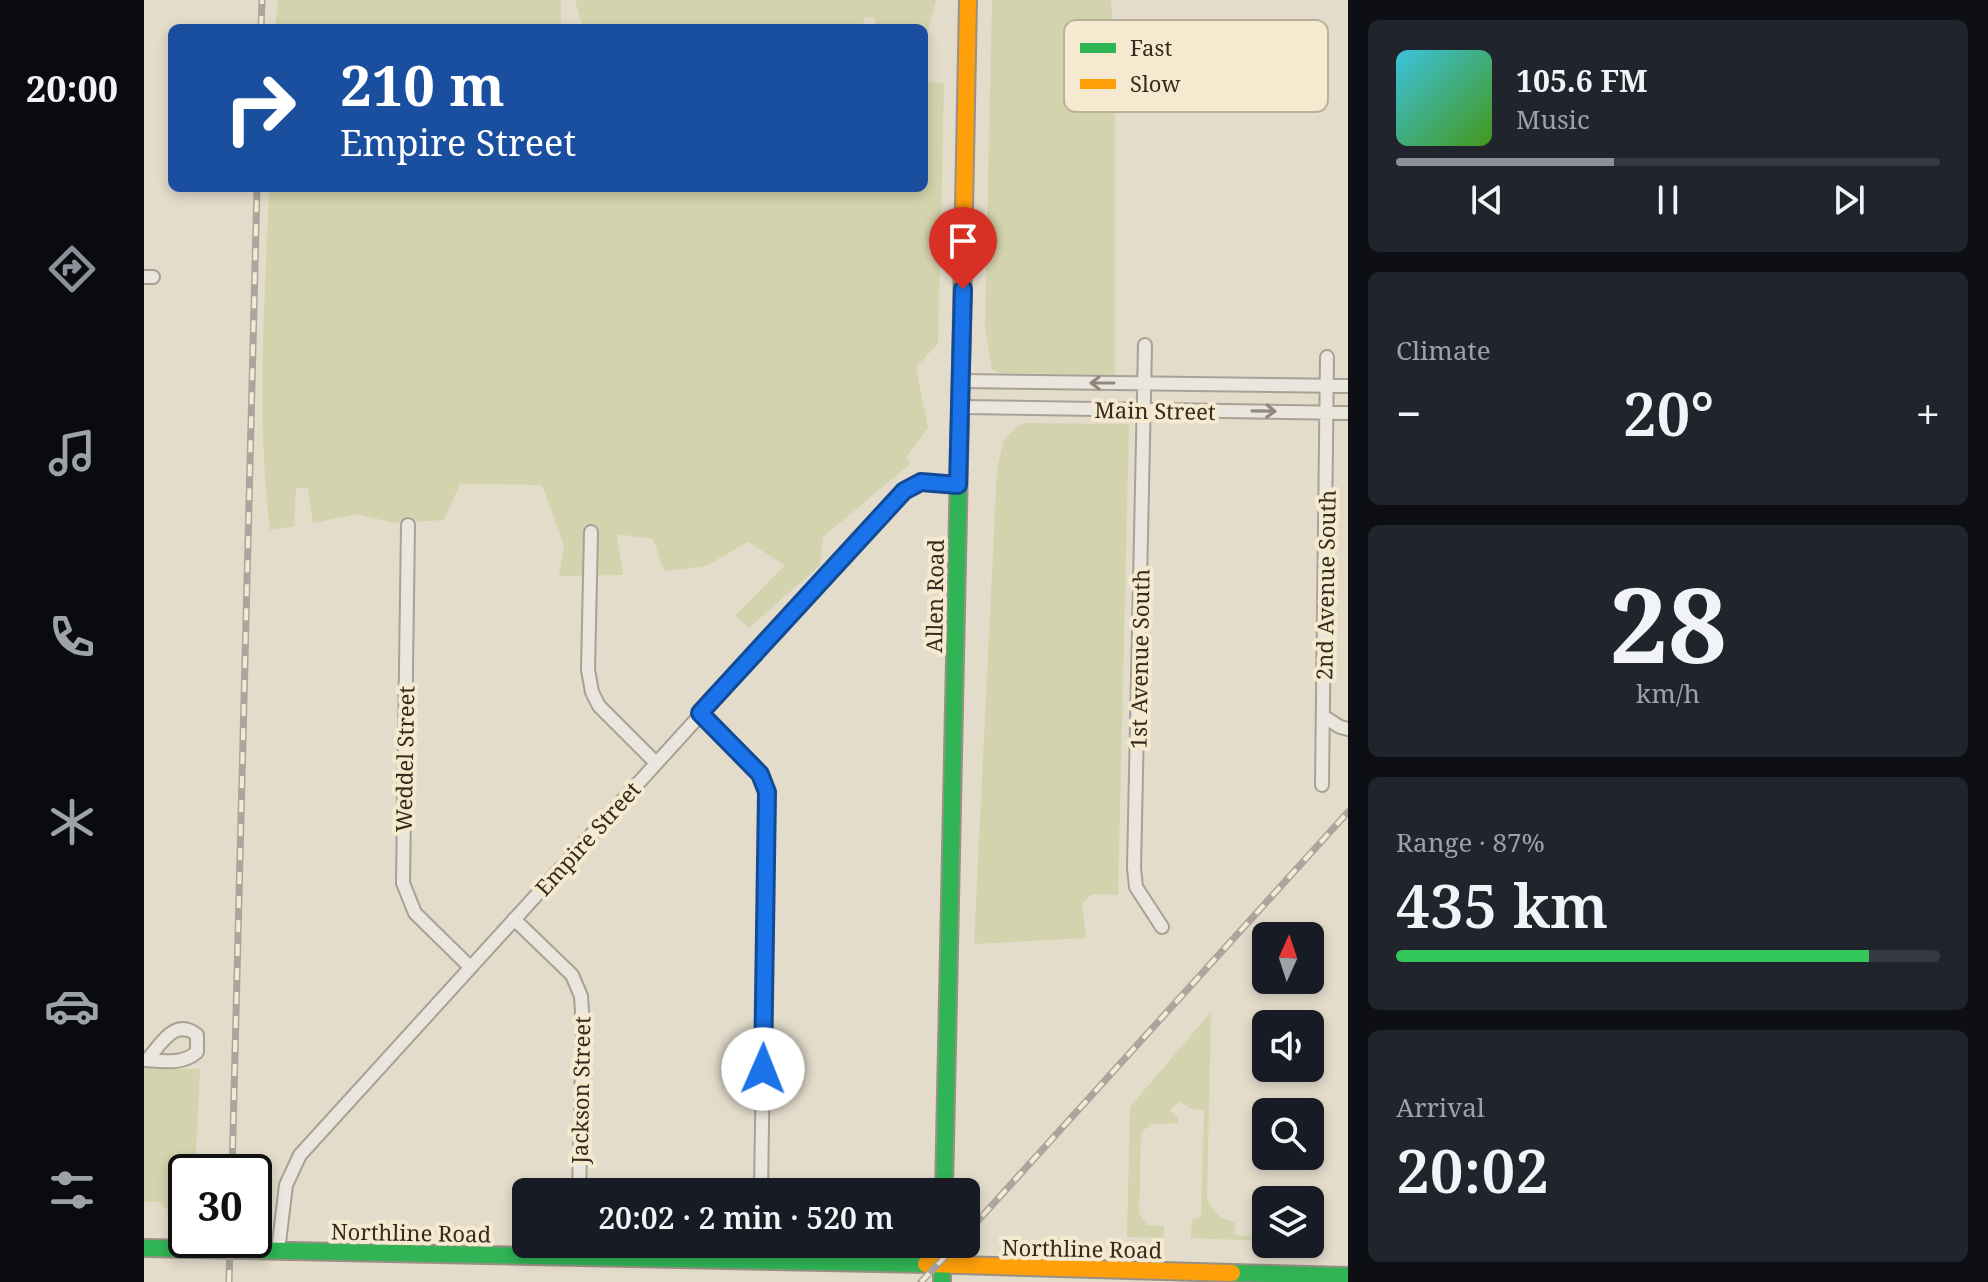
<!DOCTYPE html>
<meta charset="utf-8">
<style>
body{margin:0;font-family:"Noto Serif",serif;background:#20242c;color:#f1f3f6;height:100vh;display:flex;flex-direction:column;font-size:30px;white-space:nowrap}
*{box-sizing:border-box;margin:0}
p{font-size:26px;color:#9ea1a6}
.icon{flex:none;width:44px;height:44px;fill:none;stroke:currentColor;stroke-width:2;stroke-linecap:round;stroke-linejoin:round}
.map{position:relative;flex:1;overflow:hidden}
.panel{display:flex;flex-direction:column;gap:20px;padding:20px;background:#0d0f14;width:640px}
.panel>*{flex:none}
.banner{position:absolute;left:24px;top:24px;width:760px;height:168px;border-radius:12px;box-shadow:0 4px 12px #0003;background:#1a4fa0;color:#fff;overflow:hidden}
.needle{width:52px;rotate:3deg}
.buttons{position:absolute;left:1108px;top:922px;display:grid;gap:16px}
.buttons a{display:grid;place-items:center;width:72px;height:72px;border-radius:12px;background:#171b24;box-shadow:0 4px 12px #0003;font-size:40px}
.speed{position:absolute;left:24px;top:1154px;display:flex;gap:16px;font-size:40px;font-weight:700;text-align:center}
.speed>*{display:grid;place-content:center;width:104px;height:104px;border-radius:50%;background:#171b24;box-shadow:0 4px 12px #0003;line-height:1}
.speed .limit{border:4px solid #111;border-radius:12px;background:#fff;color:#111}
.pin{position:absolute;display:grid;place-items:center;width:68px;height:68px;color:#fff;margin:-82px -34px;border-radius:50% 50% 50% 0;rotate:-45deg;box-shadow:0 0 8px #0007}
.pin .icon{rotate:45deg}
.me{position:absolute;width:88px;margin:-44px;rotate:1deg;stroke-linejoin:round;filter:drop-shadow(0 0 6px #0008)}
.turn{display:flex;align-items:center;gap:28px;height:168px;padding:0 40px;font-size:36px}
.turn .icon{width:104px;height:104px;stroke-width:2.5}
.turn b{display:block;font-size:56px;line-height:68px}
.big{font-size:60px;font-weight:600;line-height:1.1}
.panel .tile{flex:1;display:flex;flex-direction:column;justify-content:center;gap:12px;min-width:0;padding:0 28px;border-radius:12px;background:#20242c}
.panel .dial{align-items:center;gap:0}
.dial b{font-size:104px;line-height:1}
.song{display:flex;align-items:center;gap:24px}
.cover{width:96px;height:96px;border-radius:12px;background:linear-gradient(135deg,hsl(190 70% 55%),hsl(100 70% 35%))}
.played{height:8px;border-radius:4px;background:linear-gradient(90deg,#8c9099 40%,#363941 40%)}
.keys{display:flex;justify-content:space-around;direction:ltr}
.heat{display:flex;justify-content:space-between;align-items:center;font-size:44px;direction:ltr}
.charge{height:12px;border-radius:6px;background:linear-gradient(90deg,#34c759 87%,#363941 0)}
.trip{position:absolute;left:368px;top:1178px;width:468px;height:80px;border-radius:12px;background:#171b24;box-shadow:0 4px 12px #0003;font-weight:600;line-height:80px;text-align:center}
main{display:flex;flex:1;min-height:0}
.dock{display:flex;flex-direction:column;width:144px;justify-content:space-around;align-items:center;background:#090b0e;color:#9ea1a6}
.dock .icon{width:56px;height:56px}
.dock .current{color:#8c9099}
.dock b{font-size:36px;color:#f1f3f6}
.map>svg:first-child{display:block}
</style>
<main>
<nav class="dock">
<b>20:00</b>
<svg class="icon current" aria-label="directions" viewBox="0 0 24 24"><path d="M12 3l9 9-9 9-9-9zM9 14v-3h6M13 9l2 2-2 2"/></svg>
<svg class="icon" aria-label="music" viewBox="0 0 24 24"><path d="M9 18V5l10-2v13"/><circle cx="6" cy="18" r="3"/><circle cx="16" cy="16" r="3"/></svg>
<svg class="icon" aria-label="phone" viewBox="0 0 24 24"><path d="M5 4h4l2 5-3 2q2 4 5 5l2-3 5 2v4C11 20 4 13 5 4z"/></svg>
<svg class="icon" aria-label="climate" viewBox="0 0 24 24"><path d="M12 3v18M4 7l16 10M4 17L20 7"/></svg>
<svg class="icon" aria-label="car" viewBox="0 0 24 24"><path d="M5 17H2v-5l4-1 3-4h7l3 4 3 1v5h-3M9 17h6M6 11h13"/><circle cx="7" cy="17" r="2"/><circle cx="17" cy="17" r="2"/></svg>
<svg class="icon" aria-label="filters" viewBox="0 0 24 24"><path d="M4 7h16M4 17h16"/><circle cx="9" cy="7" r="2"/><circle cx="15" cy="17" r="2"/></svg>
</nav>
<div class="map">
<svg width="1204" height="1282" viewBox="0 0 1204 1282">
<rect width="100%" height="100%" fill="#e3dccb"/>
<path fill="#d3d3ad" d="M134,0H417V24L411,28H131Z
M431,0H792L780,48V28H732L730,17L720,18L719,28H439Z
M848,0H967L971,54V375L856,373L848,370L841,326Z
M780,82L800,83L794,344L772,367L784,428L762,457L766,464L679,537L676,565L605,628L591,616L641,565L604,542L562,566L520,571L509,539L473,534L479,575L415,576L420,546L398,485L316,484L300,520L251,523L212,514L169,523L164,488H152L150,526L126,530C112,417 121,301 125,188H780Z
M878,423L985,424L974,895L948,894L938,904L942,938L830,944L853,470L860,439Z
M1067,1012L1063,1199C1070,1213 1076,1219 1091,1222V1235L1120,1237L1122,1226V1241L1047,1238L1048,1219L1057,1217L1060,1110L1045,1108L1036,1101L1026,1110L1034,1119V1123L1007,1124L997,1133L995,1213L1003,1225L1020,1226L1019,1238L983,1237L986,1107Z
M0,1068L56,1069L51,1172H42V1214L38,1223L15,1202H0Z"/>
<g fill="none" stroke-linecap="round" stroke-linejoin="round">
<defs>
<path id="street" d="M0,277H9
M1001,345L990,868L992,887L1018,927
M818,381L1204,386
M818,407L1204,413
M264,525L259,883L271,913L326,967
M447,532L444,670L448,692L455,706L512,763
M556,713L616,774L623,792L617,1192
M1179,716L1196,727L1204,729
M1178,785L1183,357
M370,919L428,975L437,996L439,1028L435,1192
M0,1060C18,1061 39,1065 53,1052V1035C31,1017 17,1044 3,1060
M134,1251L142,1185L156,1155L760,491L777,482L814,485
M616,1262V1244"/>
<path id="fast" d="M800,1192L816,416
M798,1244V1282
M0,1248L782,1264
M1088,1273L1204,1276"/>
<path id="slow" d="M816,416L824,0
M782,1264L1088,1273"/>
</defs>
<use href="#street" stroke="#a8a195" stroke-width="16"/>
<use href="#fast" stroke="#989084" stroke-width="20"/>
<use href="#slow" stroke="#989084" stroke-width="20"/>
<use href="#street" stroke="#ebe6dd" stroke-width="12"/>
<use href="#fast" stroke="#30b455" stroke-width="16"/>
<use href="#slow" stroke="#ff9f0a" stroke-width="16"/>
<defs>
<path id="rail" d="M117,28L118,0
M88,1172L113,188
M822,1234L1204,812
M85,1282L86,1240
M777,1282L813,1244"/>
</defs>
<use href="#rail" stroke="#aaa69d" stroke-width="7"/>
<use href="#rail" stroke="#f5ead0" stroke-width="4" stroke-dasharray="12" stroke-linecap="butt"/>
</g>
<defs><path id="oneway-shaft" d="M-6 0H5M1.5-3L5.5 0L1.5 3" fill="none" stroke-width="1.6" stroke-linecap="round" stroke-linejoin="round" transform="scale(2)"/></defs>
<g stroke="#90887d">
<use href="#oneway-shaft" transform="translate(958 383) rotate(-180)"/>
<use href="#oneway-shaft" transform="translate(1120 411) rotate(1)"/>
</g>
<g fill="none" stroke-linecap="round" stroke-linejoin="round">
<defs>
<path id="route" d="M619,1069L623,792L616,774L556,713L760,491L777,482L814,485L819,289"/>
</defs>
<use href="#route" stroke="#114b97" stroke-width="20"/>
<use href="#route" stroke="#1a73e8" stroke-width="14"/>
</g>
<g text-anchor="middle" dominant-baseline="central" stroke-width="8" stroke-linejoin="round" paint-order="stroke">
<g font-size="22" fill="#36291d" stroke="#f5ead0">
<text transform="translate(1011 410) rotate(1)">Main Street</text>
<text transform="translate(1181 585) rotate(-89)">2nd Avenue South</text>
<text transform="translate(790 596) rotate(-89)">Allen Road</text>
<text transform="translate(995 659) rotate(-89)">1st Avenue South</text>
<text transform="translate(260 759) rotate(-89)">Weddel Street</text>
<text transform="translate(443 838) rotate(-48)">Empire Street</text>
<text transform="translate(436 1090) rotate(-89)">Jackson Street</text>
<text transform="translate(267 1232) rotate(1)">Northline Road</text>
<text transform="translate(938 1248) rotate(1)">Northline Road</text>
</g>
</g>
<rect x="920" y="20" width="264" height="92" rx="12" fill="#f5ead0" stroke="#bcb09a" stroke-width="2"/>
<rect x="936" y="43" width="36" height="10" fill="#30b455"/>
<rect x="936" y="79" width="36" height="10" fill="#ff9f0a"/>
<g font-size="22" fill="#36291d">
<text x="986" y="56">Fast</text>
<text x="986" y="92">Slow</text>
</g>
</svg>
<div class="buttons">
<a><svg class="needle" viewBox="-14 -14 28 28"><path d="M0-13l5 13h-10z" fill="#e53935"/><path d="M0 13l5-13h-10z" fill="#9ea1a6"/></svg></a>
<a><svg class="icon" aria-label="sound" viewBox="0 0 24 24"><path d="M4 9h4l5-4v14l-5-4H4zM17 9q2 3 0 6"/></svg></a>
<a><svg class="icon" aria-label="search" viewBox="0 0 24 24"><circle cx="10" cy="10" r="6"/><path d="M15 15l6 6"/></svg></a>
<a><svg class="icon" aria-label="layers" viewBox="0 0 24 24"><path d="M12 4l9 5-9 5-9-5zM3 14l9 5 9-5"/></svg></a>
</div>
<div class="speed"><div class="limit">30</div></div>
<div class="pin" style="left:819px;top:289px;background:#d93025"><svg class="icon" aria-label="arrive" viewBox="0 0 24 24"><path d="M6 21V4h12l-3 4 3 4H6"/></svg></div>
<svg class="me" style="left:619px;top:1069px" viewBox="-20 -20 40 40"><circle r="19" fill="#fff"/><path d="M0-13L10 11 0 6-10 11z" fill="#1a73e8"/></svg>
<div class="trip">20:02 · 2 min · 520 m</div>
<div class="banner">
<div class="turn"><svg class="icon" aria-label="right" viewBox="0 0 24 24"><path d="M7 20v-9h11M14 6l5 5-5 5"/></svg><div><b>210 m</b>Empire Street</div></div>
</div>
</div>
<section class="panel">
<div class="tile">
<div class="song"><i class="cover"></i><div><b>105.6 FM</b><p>Music</p></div></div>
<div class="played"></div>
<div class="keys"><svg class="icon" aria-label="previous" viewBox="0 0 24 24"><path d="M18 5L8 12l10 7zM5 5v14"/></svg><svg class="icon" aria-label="pause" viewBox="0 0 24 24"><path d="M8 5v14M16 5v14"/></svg><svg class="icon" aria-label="next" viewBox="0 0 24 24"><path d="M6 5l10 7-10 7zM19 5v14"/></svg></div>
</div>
<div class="tile"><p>Climate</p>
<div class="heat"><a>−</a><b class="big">20°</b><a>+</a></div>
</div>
<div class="tile dial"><b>28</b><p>km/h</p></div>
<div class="tile"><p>Range · 87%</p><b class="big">435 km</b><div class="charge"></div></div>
<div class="tile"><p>Arrival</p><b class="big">20:02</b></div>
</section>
</main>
